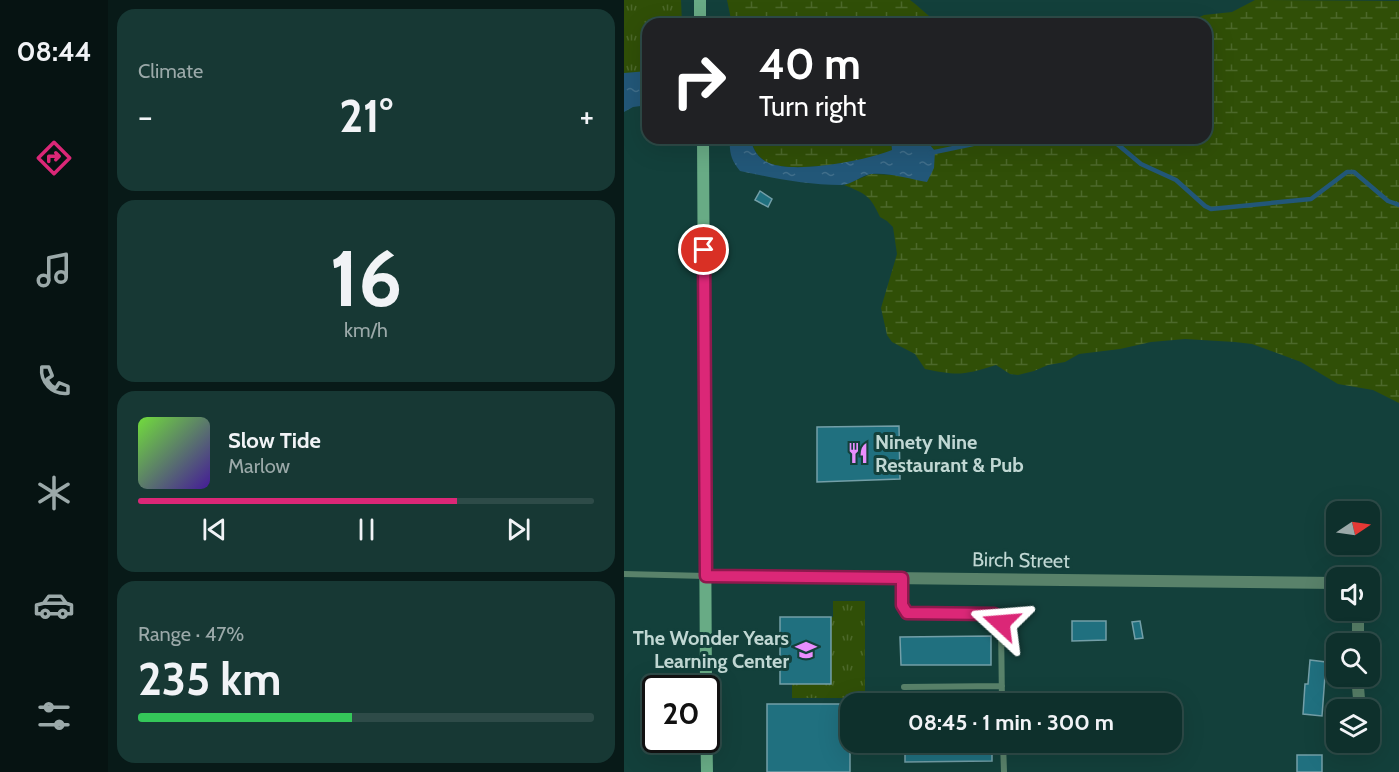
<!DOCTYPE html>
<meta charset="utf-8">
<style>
body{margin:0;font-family:Cabin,sans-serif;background:#173834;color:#f1f3f6;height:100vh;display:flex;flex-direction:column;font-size:22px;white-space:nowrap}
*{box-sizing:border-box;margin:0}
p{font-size:20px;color:#9ba9a9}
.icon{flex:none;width:33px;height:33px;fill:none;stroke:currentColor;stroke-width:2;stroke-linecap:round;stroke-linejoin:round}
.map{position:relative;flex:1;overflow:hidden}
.drawer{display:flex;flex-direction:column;gap:9px;padding:9px;background:#081a18;width:516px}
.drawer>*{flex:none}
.top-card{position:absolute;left:18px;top:18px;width:570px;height:126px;border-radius:18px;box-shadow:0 6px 24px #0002,0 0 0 2px #2e4b48;background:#202124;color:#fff;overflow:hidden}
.needle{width:39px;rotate:77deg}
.tools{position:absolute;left:702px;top:501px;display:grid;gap:12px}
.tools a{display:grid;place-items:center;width:54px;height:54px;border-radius:12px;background:#0e302c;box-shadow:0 6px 24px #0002,0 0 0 2px #2e4b48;font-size:30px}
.speed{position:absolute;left:18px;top:675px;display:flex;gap:12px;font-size:30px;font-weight:700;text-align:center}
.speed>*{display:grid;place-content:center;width:78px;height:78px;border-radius:50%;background:#0e302c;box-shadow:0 6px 24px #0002,0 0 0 2px #2e4b48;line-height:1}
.speed .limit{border:3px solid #111;border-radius:9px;background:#fff;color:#111}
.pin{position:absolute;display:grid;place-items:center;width:51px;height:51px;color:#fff;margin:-26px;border:3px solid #fff;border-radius:50%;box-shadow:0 2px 6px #0007}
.me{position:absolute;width:66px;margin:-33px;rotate:289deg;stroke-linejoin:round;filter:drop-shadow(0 0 4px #0008)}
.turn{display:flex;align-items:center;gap:21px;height:126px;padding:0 18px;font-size:27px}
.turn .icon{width:78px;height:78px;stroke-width:2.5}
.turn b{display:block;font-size:42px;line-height:51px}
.big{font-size:45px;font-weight:800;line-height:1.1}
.drawer .tile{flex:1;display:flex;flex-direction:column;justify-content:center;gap:9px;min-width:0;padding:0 21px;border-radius:18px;background:#173834}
.drawer .dial{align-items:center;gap:0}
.dial b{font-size:78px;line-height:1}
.song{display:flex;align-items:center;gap:18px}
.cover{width:72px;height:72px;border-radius:9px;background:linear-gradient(135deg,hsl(100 70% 55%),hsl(260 70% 35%))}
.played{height:6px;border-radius:3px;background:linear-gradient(90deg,#db2777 70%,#2e4b48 70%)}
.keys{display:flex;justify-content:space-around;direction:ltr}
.heat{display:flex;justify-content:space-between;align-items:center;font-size:33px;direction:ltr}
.charge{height:9px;border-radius:4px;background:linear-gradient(90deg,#34c759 47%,#2e4b48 0)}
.trip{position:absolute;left:216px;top:693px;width:342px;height:60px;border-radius:18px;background:#0e302c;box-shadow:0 6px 24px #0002,0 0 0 2px #2e4b48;font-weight:800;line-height:60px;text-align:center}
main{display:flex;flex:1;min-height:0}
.menu{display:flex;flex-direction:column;width:108px;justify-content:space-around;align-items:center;background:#061312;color:#9ba9a9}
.menu .icon{width:42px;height:42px}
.menu .current{color:#db2777}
.menu b{font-size:27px;color:#f1f3f6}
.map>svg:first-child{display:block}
</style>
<main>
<nav class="menu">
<b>08:44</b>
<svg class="icon current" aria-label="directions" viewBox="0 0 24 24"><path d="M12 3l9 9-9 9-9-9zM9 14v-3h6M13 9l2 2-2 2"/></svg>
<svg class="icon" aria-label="music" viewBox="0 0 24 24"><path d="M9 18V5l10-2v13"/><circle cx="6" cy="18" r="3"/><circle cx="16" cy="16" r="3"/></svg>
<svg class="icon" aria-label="phone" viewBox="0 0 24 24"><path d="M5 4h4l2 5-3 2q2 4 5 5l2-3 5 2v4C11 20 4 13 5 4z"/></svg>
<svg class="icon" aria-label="climate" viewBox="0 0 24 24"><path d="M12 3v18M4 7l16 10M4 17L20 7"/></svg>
<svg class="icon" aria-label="car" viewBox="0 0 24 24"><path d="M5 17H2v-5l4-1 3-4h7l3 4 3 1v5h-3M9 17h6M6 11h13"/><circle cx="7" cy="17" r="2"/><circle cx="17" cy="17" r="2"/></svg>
<svg class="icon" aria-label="filters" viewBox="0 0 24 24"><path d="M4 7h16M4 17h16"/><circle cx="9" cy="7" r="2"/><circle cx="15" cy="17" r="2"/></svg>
</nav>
<section class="drawer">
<div class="tile"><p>Climate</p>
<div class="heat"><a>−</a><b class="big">21°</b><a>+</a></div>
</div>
<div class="tile dial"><b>16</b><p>km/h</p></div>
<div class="tile">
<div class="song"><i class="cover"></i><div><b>Slow Tide</b><p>Marlow</p></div></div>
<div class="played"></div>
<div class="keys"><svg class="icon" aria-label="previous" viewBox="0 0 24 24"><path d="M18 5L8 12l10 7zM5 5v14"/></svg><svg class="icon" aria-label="pause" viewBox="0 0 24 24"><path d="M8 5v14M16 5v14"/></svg><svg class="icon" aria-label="next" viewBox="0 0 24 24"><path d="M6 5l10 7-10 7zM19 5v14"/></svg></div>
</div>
<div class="tile"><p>Range · 47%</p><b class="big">235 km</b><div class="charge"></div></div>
</section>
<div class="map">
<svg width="775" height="772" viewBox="0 0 775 772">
<defs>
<pattern id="wetland-marsh" width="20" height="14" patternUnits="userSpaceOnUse" patternTransform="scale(1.5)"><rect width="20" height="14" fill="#304f07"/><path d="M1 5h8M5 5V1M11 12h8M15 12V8" fill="none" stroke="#4c682a"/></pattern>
<pattern id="park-tufts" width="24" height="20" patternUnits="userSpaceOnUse" patternTransform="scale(1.5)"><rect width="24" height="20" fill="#304f07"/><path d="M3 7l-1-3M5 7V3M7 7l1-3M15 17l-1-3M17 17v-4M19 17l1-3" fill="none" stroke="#4c682a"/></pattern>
<pattern id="water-ripples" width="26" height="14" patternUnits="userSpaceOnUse" patternTransform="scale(1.5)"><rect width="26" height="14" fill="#225778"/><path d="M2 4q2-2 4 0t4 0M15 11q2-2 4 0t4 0" fill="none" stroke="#406e8a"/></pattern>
</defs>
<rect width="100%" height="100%" fill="#13403b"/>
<path fill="url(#wetland-marsh)" d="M103,0H286C297,8 305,18 318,24H108Z
M631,0L775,1V403L749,390L714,384L677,362L628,344L611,342L561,339L527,342L496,349L455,354L441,362L424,365L410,371L394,375L386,374L372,365C340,375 334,376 301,369L291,354L268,342L263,335L257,308L273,254L269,227L263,221L256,217C246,195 242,194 220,185L247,174L268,175L311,151L300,138H582V24H560L580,15L608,12Z
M126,138H267L268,151C241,161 172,174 145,163C133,158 130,149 126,138Z"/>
<path fill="url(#park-tufts)" d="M0,0H57L58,24H24V72L0,75Z
M209,601H241V698H168V684H207V617H209Z"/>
<path fill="url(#water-ripples)" d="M24,71V105L9,107L0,112V73Z
M106,138H126C129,149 133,158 145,163C171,174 241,161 268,150L267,138H300L311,151L310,168L303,182C286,179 265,172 247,174C237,175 228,185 217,185C182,185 149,178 116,171C107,160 105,152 106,138Z"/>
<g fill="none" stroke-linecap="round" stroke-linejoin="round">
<path stroke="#225778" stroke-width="4.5" d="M486,138L517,164L552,180L581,206L587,209L687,199L723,172H730L764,201L775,205
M306,153L349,144L356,138"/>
</g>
<path fill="#20707f" stroke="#739fa8" stroke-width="1.5" d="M136,191L148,199L144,207L131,200Z
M275,426L276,479L193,482V427Z
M156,617H207V684H156Z
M448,621H482V640L448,641Z
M516,621L519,638L511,639L508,622Z
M367,636V665H277L276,637Z
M686,660L702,662L698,716L679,714L681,684H684Z
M143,704H226V772H143Z
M281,742H368V761L281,762Z
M673,755H698V772H673Z"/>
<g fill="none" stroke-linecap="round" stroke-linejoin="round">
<path stroke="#59826a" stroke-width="6" d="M0,574L82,576
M278,579V607L283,613L368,614L375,618L377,623L378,704
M280,687L378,686
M379,742L380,772"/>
<path stroke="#59826a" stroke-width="12" d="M82,576L712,583
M734,644V610
M733,676L736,710"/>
<path stroke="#68ab85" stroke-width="12" d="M76,0V24
M79,138L82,688
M82,712L83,772"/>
</g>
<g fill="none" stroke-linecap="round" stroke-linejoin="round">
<defs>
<path id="route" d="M80,250L82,576L278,578V605L283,613L370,614L374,616L377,623"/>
</defs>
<use href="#route" stroke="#8e194d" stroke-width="15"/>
<use href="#route" stroke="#db2777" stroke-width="10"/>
</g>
<defs>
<symbol id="restaurant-bare" viewBox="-9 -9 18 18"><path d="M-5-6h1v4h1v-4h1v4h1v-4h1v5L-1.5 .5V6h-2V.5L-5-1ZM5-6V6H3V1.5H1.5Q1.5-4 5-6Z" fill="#e98efe" stroke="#13403b" stroke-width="2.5" paint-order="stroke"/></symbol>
<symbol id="school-bare" viewBox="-9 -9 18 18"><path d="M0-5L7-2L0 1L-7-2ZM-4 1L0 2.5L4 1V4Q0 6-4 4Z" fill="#e98efe" stroke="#13403b" stroke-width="2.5" paint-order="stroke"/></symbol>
</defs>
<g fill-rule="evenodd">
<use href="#restaurant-bare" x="219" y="438" width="30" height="30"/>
<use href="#school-bare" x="167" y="635" width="30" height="30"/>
</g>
<g text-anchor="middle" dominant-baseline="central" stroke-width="6" stroke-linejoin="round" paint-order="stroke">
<g font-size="20" font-weight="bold" fill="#c0d7d3" stroke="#13403b" text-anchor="start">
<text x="251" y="442">Ninety Nine<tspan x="251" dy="23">Restaurant &amp; Pub</tspan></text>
<text x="165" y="638" text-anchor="end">The Wonder Years<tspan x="165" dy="23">Learning Center</tspan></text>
</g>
<g font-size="20" fill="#c0d7d3" stroke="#13403b">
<text transform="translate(397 560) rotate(1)">Birch Street</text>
</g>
</g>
</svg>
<div class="tools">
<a><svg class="needle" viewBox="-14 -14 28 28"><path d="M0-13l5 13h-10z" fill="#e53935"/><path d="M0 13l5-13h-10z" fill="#9ba9a9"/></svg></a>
<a><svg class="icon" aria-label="sound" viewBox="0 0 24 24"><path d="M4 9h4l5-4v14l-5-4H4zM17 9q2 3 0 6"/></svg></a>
<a><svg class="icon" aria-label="search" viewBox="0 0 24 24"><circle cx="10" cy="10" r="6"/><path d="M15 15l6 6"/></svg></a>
<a><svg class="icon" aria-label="layers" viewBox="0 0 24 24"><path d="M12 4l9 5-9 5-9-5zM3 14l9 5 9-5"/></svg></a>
</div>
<div class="speed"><div class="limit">20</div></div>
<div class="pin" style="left:80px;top:250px;background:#d93025"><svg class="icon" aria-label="arrive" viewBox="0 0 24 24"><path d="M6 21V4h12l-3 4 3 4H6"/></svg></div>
<svg class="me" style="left:377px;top:623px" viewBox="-20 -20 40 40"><path d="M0-17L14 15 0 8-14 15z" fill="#db2777" stroke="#fff" stroke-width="4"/></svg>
<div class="trip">08:45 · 1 min · 300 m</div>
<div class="top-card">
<div class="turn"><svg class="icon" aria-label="right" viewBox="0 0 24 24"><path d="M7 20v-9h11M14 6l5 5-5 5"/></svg><div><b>40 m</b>Turn right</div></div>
</div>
</div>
</main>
